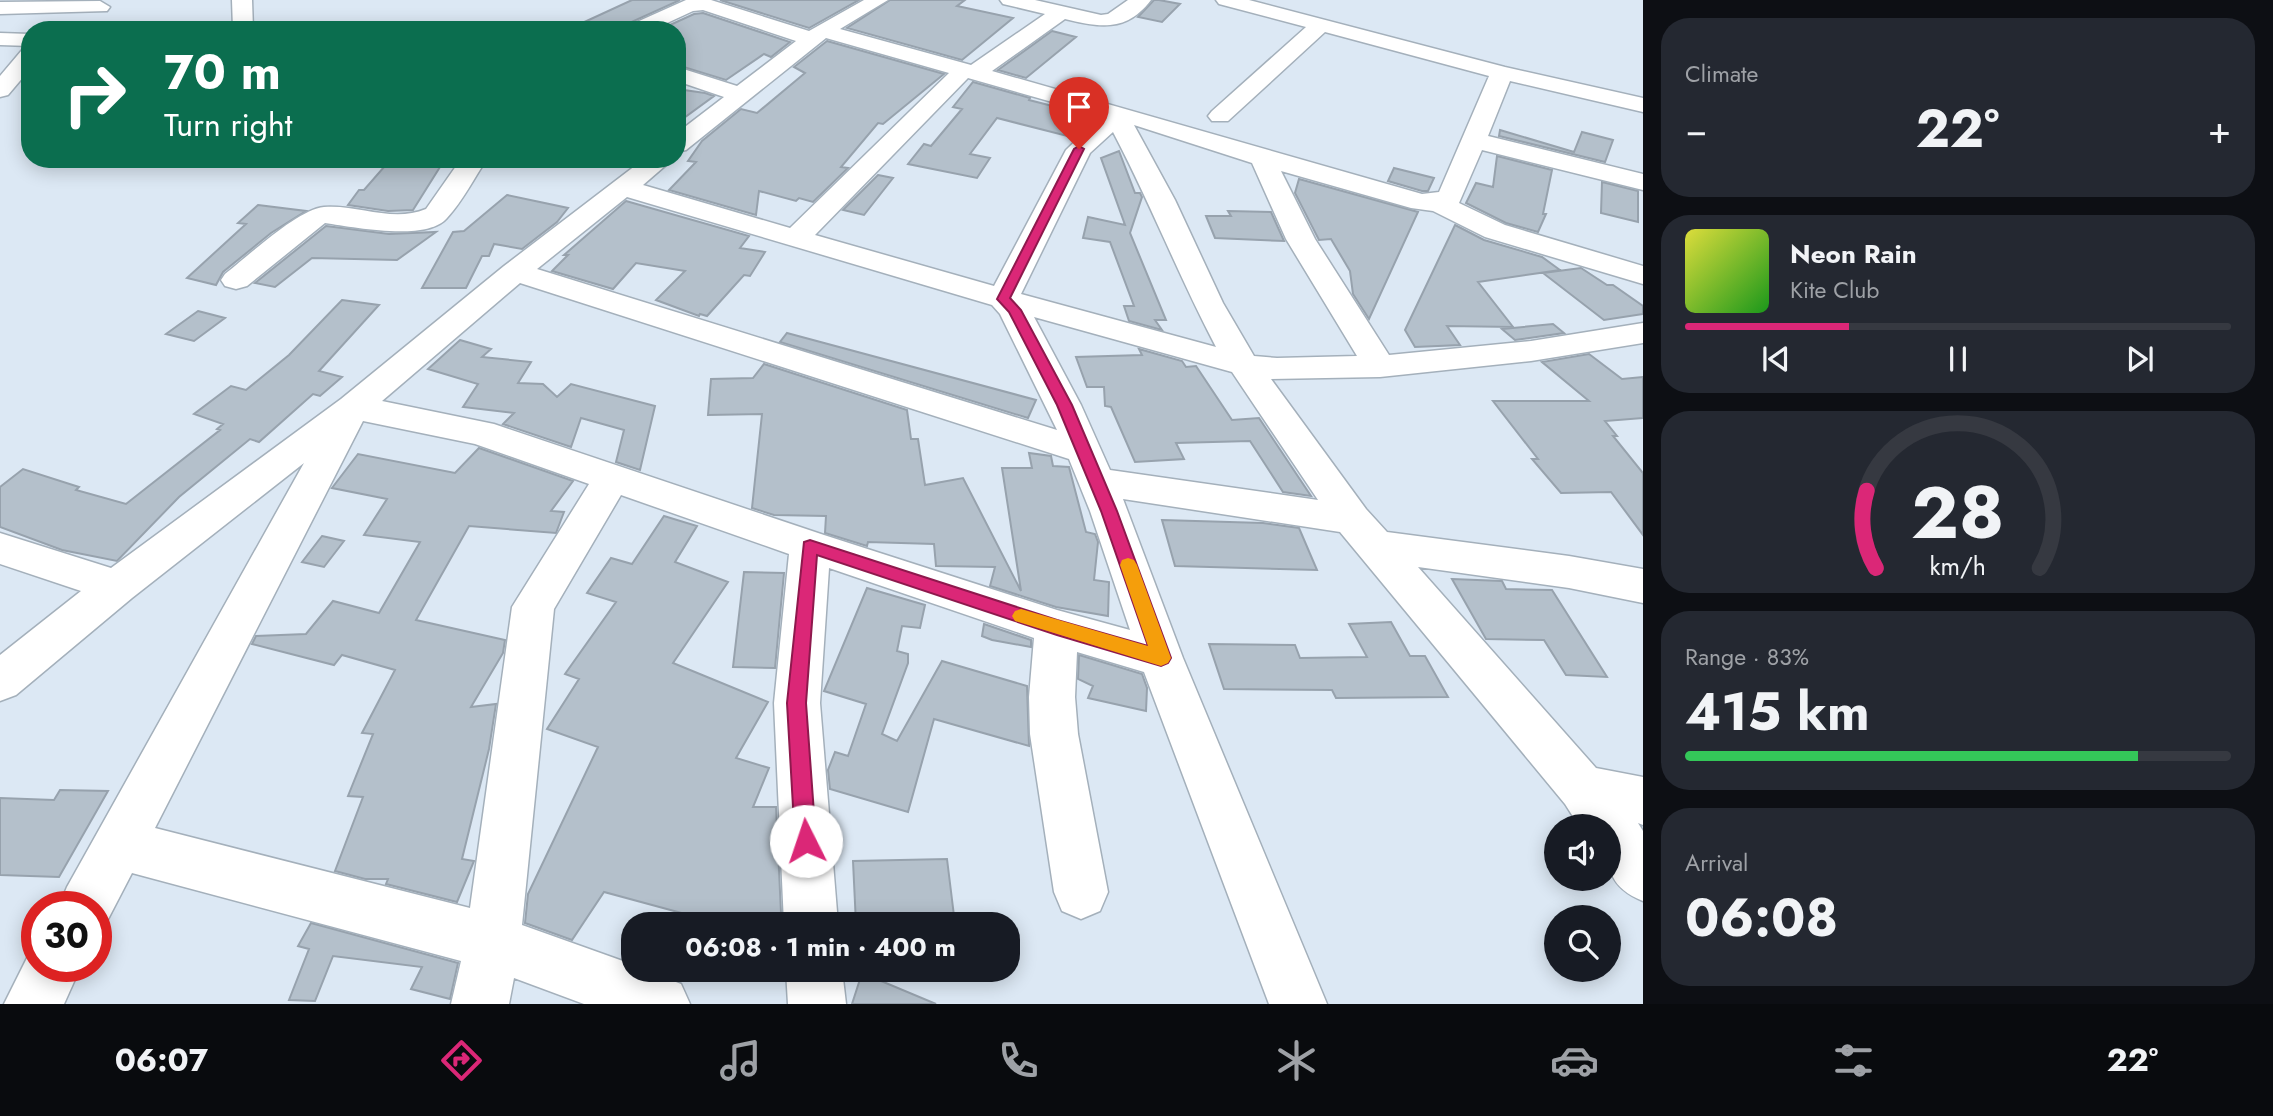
<!DOCTYPE html>
<meta charset="utf-8">
<style>
body{margin:0;font-family:Jost,sans-serif;background:#242831;color:#f1f3f6;height:100vh;display:flex;flex-direction:column;font-size:26px;white-space:nowrap}
*{box-sizing:border-box;margin:0}
p{font-size:23px;color:#9ea1a6}
.icon{flex:none;width:38px;height:38px;fill:none;stroke:currentColor;stroke-width:2;stroke-linecap:round;stroke-linejoin:round}
.map{position:relative;flex:1;overflow:hidden}
.side{display:flex;flex-direction:column;gap:18px;padding:18px;background:#0d0f14;width:630px}
.side>*{flex:none}
.guide{position:absolute;left:21px;top:21px;width:665px;height:147px;border-radius:28px;box-shadow:0 4px 18px #0003;background:#0b6e4f;color:#fff;overflow:hidden}
.buttons{position:absolute;left:1544px;top:814px;display:grid;gap:14px}
.buttons a{display:grid;place-items:center;width:77px;height:77px;border-radius:50%;background:#171b24;box-shadow:0 4px 18px #0003;font-size:35px}
.speed{position:absolute;left:21px;top:891px;display:flex;gap:14px;font-size:35px;font-weight:700;text-align:center}
.speed>*{display:grid;place-content:center;width:91px;height:91px;border-radius:50%;background:#171b24;box-shadow:0 4px 18px #0003;line-height:1}
.speed .limit{border:10px solid #d22;background:#fff;color:#111}
.pin{position:absolute;display:grid;place-items:center;width:60px;height:60px;color:#fff;margin:-72px -30px;border-radius:50% 50% 50% 0;rotate:-45deg;box-shadow:0 0 7px #0007}
.pin .icon{rotate:45deg}
.me{position:absolute;width:77px;margin:-38px;rotate:356deg;stroke-linejoin:round;filter:drop-shadow(0 0 5px #0008)}
.turn{display:flex;align-items:center;gap:24px;height:147px;padding:0 28px;font-size:32px}
.turn .icon{width:91px;height:91px;stroke-width:2.5}
.turn b{display:block;font-size:49px;line-height:60px}
.big{font-size:52px;font-weight:700;line-height:1.1}
.side .card{flex:1;display:flex;flex-direction:column;justify-content:center;gap:10px;min-width:0;padding:0 24px;border-radius:28px;background:#242831}
.side .dial{align-items:center;gap:0}
.dial svg{height:182px;overflow:visible;fill:none;stroke:#363941;stroke-width:7;stroke-linecap:round;text-anchor:middle}
.dial text{fill:#f1f3f6;stroke:none}
.song{display:flex;align-items:center;gap:21px}
.cover{width:84px;height:84px;border-radius:10px;background:linear-gradient(135deg,hsl(60 70% 55%),hsl(120 70% 35%))}
.played{height:7px;border-radius:4px;background:linear-gradient(90deg,#db2777 30%,#363941 30%)}
.keys{display:flex;justify-content:space-around;direction:ltr}
.heat{display:flex;justify-content:space-between;align-items:center;font-size:38px;direction:ltr}
.charge{height:10px;border-radius:5px;background:linear-gradient(90deg,#34c759 83%,#363941 0)}
.trip{position:absolute;left:621px;top:912px;width:399px;height:70px;border-radius:28px;background:#171b24;box-shadow:0 4px 18px #0003;font-weight:700;line-height:70px;text-align:center}
.tabs{display:flex;height:112px;justify-content:space-around;align-items:center;background:#090b0e;color:#9ea1a6}
.tabs .icon{width:49px;height:49px}
.tabs .selected{color:#db2777}
.tabs b{font-size:32px;color:#f1f3f6}
main{display:flex;flex:1;min-height:0}
.map>svg:first-child{display:block}
</style>
<main>
<div class="map">
<svg width="1643" height="1004" viewBox="0 0 1643 1004">
<rect width="100%" height="100%" fill="#dce8f4"/>
<path fill="#b4c0cb" stroke="#97a2ad" stroke-width="2" d="M632,0H680L627,24L623,30H567Z
M720,0H859L809,28Z
M890,0H965L957,6L1013,18L962,60L847,28Z
M1154,0H1159L1180,4L1162,22L1138,17Z
M703,13L790,42L771,57L764,54L726,80L677,65V30H659L694,14Z
M1052,31L1076,37L1026,78L998,70Z
M827,41L944,74L883,124L878,123L841,167L848,168L813,202L799,198L796,201L759,191L756,215L669,190L696,162L688,161L702,141L741,109L757,113L805,73L794,67Z
M973,82L1030,98L1029,100L1096,117L1075,138L997,118L970,154L990,158L977,178L908,164L924,144L931,146L962,109L953,107Z
M677,89L705,93L714,96L677,123Z
M1500,130L1574,152L1582,132L1613,140L1605,162L1499,136Z
M1119,151L1135,193H1140L1142,197L1130,233L1166,320H1155L1162,330L1129,321L1124,306H1134L1110,242L1083,238L1088,217L1125,225L1101,158Z
M1497,156L1552,170L1543,214H1546L1538,232L1506,223L1466,203L1476,183L1493,187Z
M391,159H445L413,210L388,211L348,205L359,190H364Z
M1394,168L1434,178L1428,191H1422L1388,181Z
M878,175L893,178L864,215L843,210Z
M1299,179L1418,212L1369,319L1353,294L1350,271L1331,239L1319,240L1295,193Z
M1602,182L1638,191V222L1601,213Z
M507,195L568,208L557,222L522,249L494,244L489,256H482L466,288H422L453,232L464,231Z
M626,201L749,236L740,248L765,252L750,276L744,275L707,316L700,314L699,316L656,300L685,271L636,263L613,289L552,271L568,255H564Z
M258,205L306,211L271,233L223,272L216,285L187,278L246,224L238,223Z
M1228,211L1271,212L1284,241L1215,238L1206,216H1231Z
M1455,225L1484,240L1542,257L1560,270L1478,282L1513,327L1447,326L1460,345L1415,347L1405,330Z
M326,226L389,234L436,232L397,260L312,258L275,287L255,283Z
M1581,268L1607,285H1613L1643,306V314L1604,320L1543,273Z
M342,300L379,305L319,371L342,377L320,396L313,394L259,442L250,439L179,497L117,561L62,550L0,527V487L23,469L79,487L76,490L126,504L220,430L217,429L223,424L194,414L231,386L246,390L289,355Z
M198,311L225,318L194,341L166,334Z
M1553,324L1564,333L1515,340L1502,329Z
M787,333L1036,400L1028,418L780,342Z
M460,340L491,349L482,357L531,362L518,383L543,384L557,397L571,384L655,406L640,470L616,462L624,430L581,418L571,447L503,424L514,413L463,407L478,384L428,369Z
M1139,349L1182,361L1186,367L1196,366L1232,420L1259,418L1311,496L1283,492L1250,441L1176,443L1184,459L1135,462L1111,407L1105,406L1104,387H1087L1076,357L1142,355Z
M1589,354L1622,379L1643,377V418L1605,421L1617,436H1613L1643,473V535L1611,492L1561,493L1532,459H1538L1493,401H1589L1542,362Z
M764,364L907,410L911,439H918L925,485L963,478L1021,591L1002,468H1032L1029,453L1051,456L1053,466L1069,467L1086,532L1095,534L1098,542L1094,580L1109,582L1108,616L1056,607L990,586L995,567L936,566L934,544L868,542L867,546L825,533L826,516L774,515L752,508L762,414L708,415L711,379L753,378Z
M479,448L573,481L551,511L564,512L556,533L469,526L416,620L505,640L503,653L471,707L496,704L489,749L462,859L474,861L457,902L386,884L388,879H365L335,871L363,797L348,796L373,734L362,733L395,670L342,655L334,665L252,644L256,636L306,634L333,601L379,613L420,542L364,535L387,499L332,488L358,454L455,473Z
M664,516L697,526L675,562L728,582L673,663L768,702L736,758L769,768L753,807H776L781,913L777,924H722L604,892L572,940L525,923L528,894L598,747L547,729L579,679L565,674L616,602L587,593L611,558L632,564Z
M1162,520L1263,523L1299,528L1317,570L1175,566Z
M322,536L344,541L324,567L302,562Z
M744,572L784,573L775,668L733,667Z
M1452,579L1502,581L1506,589L1552,590L1607,677L1566,675L1544,640L1486,639Z
M867,588L925,605L920,628L902,626L897,651L908,654V663L882,734L897,741L942,661L1027,686L1029,746L934,719L908,812L830,789L828,770L835,752L848,756L866,704L824,691Z
M1391,622L1410,656H1425L1448,697L1336,698L1332,690L1224,689L1209,644L1295,645L1300,658L1367,657L1349,624Z
M984,624L1031,640V647L992,640L982,636Z
M1079,655L1142,674L1147,688L1146,711L1088,698L1093,686L1078,679Z
M60,790L108,791L59,877L0,875V798L54,800Z
M947,859L955,924H856L853,861Z
M311,923L458,963L450,999L411,989L422,967L333,956L315,1001L289,1000L309,949L298,946Z
M862,973L936,1004H852Z"/>
<g fill="none" stroke-linecap="round" stroke-linejoin="round">
<defs>
<path id="minor" d="M232,0H252L253,30L233,29Z
M686,0H711L809,31L864,0H888L840,29L971,65L1045,14L1003,4L1000,0H1035L1101,15L1108,14L1128,0H1151C1126,33 1099,27 1065,19L992,71L1422,194L1439,192L1489,76L1325,32L1228,121H1212L1208,116L1212,111L1306,27L1219,4L1216,0H1249L1505,67L1643,98V112L1510,81L1488,136L1643,174V190L1482,150L1459,203L1505,225L1643,266V284L1485,237L1433,211L1411,208L1281,171L1315,239L1389,355L1531,341L1643,323V343L1531,361L1380,377L1271,379L1366,509L1387,532L1569,556L1643,569V603L1569,588L1418,567L1596,768L1643,777V825L1638,823L1643,831V901C1604,885 1608,863 1608,826H1579L1565,804L1340,532L1123,499L1183,658L1327,1004H1269L1144,672L1077,652L1075,697L1078,734L1108,892L1100,911L1081,919L1062,911L1054,892L1030,734L1029,697L1034,638L829,568L820,703L838,924H784L774,703L789,554L621,495L554,609L522,925L634,965V970H645L681,984L690,1004H584L514,978L509,1004H451L461,961L132,873L105,925L96,929V906H59L67,887L304,463L132,598L16,695L0,701V655L81,591L0,564V533L111,568L341,399L504,266L644,159H673L643,185L790,228L949,73L826,38L686,150L677,152V133L724,97L677,81V67L737,86L796,41L703,10L693,11L652,30H625L628,26ZM968,78L1105,117L1098,119L1066,150L994,286L815,235ZM1134,125L1252,163L1286,239L1357,356L1277,358L1254,356L1223,303L1175,200ZM1113,132C1150,202 1179,277 1216,347L1021,294L1090,153ZM627,197L992,305L1000,314L1057,430L537,269ZM520,283L1069,459L1090,511L1130,630L1057,610L824,535L494,424L382,401ZM1034,317L1232,372L1318,500L1110,470L1081,405ZM363,421L475,444L589,484L512,607L470,908L155,828Z
M100,1L110,7L107,11L0,14V2Z
M0,33L30,34V46L0,45Z
M30,49V69L8,95L0,97V76L22,50Z
M461,159H487C474,178 463,201 447,218C427,242 353,227 325,223L247,286L236,289L225,286L221,280L225,274C247,257 298,209 324,207C358,204 392,223 426,209Z
M37,945V966H81L64,1004H4L33,946Z
M786,970H842L846,1004H788Z"/>
</defs>
<use href="#minor" stroke="#a4b0bb" stroke-width="3"/>
<use href="#minor" fill="#fff" fill-rule="evenodd"/>
</g>
<path fill="#db2777" stroke="#8e194d" stroke-width="2" d="M1079,146L1084,149L1010,298L1021,310L1072,405L1117,511L1171,658L1168,663L1161,666L1057,635L817,555L806,703L816,841L813,848L806,851L798,848L795,841L787,703L804,542L810,540L1057,620L1148,646L1101,511L1057,405L1009,312L997,299L1074,149Z"/>
<path fill="#f59e0b" d="M1128,558L1134,560L1137,565L1171,658L1168,663L1161,666L1015,621L1012,616L1015,611L1021,609L1148,646L1120,565L1122,560Z"/>
</svg>
<div class="buttons">
<a><svg class="icon" aria-label="sound" viewBox="0 0 24 24"><path d="M4 9h4l5-4v14l-5-4H4zM17 9q2 3 0 6"/></svg></a>
<a><svg class="icon" aria-label="search" viewBox="0 0 24 24"><circle cx="10" cy="10" r="6"/><path d="M15 15l6 6"/></svg></a>
</div>
<div class="speed"><div class="limit">30</div></div>
<div class="pin" style="left:1079px;top:149px;background:#d93025"><svg class="icon" aria-label="arrive" viewBox="0 0 24 24"><path d="M6 21V4h12l-3 4 3 4H6"/></svg></div>
<svg class="me" style="left:806px;top:841px" viewBox="-20 -20 40 40"><circle r="19" fill="#fff"/><path d="M0-13L10 11 0 6-10 11z" fill="#db2777"/></svg>
<div class="trip">06:08 · 1 min · 400 m</div>
<div class="guide">
<div class="turn"><svg class="icon" aria-label="right" viewBox="0 0 24 24"><path d="M7 20v-9h11M14 6l5 5-5 5"/></svg><div><b>70 m</b>Turn right</div></div>
</div>
</div>
<section class="side">
<div class="card"><p>Climate</p>
<div class="heat"><a>−</a><b class="big">22°</b><a>+</a></div>
</div>
<div class="card">
<div class="song"><i class="cover"></i><div><b>Neon Rain</b><p>Kite Club</p></div></div>
<div class="played"></div>
<div class="keys"><svg class="icon" aria-label="previous" viewBox="0 0 24 24"><path d="M18 5L8 12l10 7zM5 5v14"/></svg><svg class="icon" aria-label="pause" viewBox="0 0 24 24"><path d="M8 5v14M16 5v14"/></svg><svg class="icon" aria-label="next" viewBox="0 0 24 24"><path d="M6 5l10 7-10 7zM19 5v14"/></svg></div>
</div>
<div class="card dial"><svg viewBox="0 0 100 80">
<path d="M14 69A42 42 0 1 1 86 69"/>
<path d="M14 69A42 42 0 0 1 10 35" stroke="#db2777"/>
<text x="50" y="56" font-size="32" font-weight="700">28</text>
<text x="50" y="72" font-size="11">km/h</text>
</svg></div>
<div class="card"><p>Range · 83%</p><b class="big">415 km</b><div class="charge"></div></div>
<div class="card"><p>Arrival</p><b class="big">06:08</b></div>
</section>
</main>
<nav class="tabs">
<b>06:07</b>
<svg class="icon selected" aria-label="directions" viewBox="0 0 24 24"><path d="M12 3l9 9-9 9-9-9zM9 14v-3h6M13 9l2 2-2 2"/></svg>
<svg class="icon" aria-label="music" viewBox="0 0 24 24"><path d="M9 18V5l10-2v13"/><circle cx="6" cy="18" r="3"/><circle cx="16" cy="16" r="3"/></svg>
<svg class="icon" aria-label="phone" viewBox="0 0 24 24"><path d="M5 4h4l2 5-3 2q2 4 5 5l2-3 5 2v4C11 20 4 13 5 4z"/></svg>
<svg class="icon" aria-label="climate" viewBox="0 0 24 24"><path d="M12 3v18M4 7l16 10M4 17L20 7"/></svg>
<svg class="icon" aria-label="car" viewBox="0 0 24 24"><path d="M5 17H2v-5l4-1 3-4h7l3 4 3 1v5h-3M9 17h6M6 11h13"/><circle cx="7" cy="17" r="2"/><circle cx="17" cy="17" r="2"/></svg>
<svg class="icon" aria-label="filters" viewBox="0 0 24 24"><path d="M4 7h16M4 17h16"/><circle cx="9" cy="7" r="2"/><circle cx="15" cy="17" r="2"/></svg>
<b>22°</b>
</nav>
